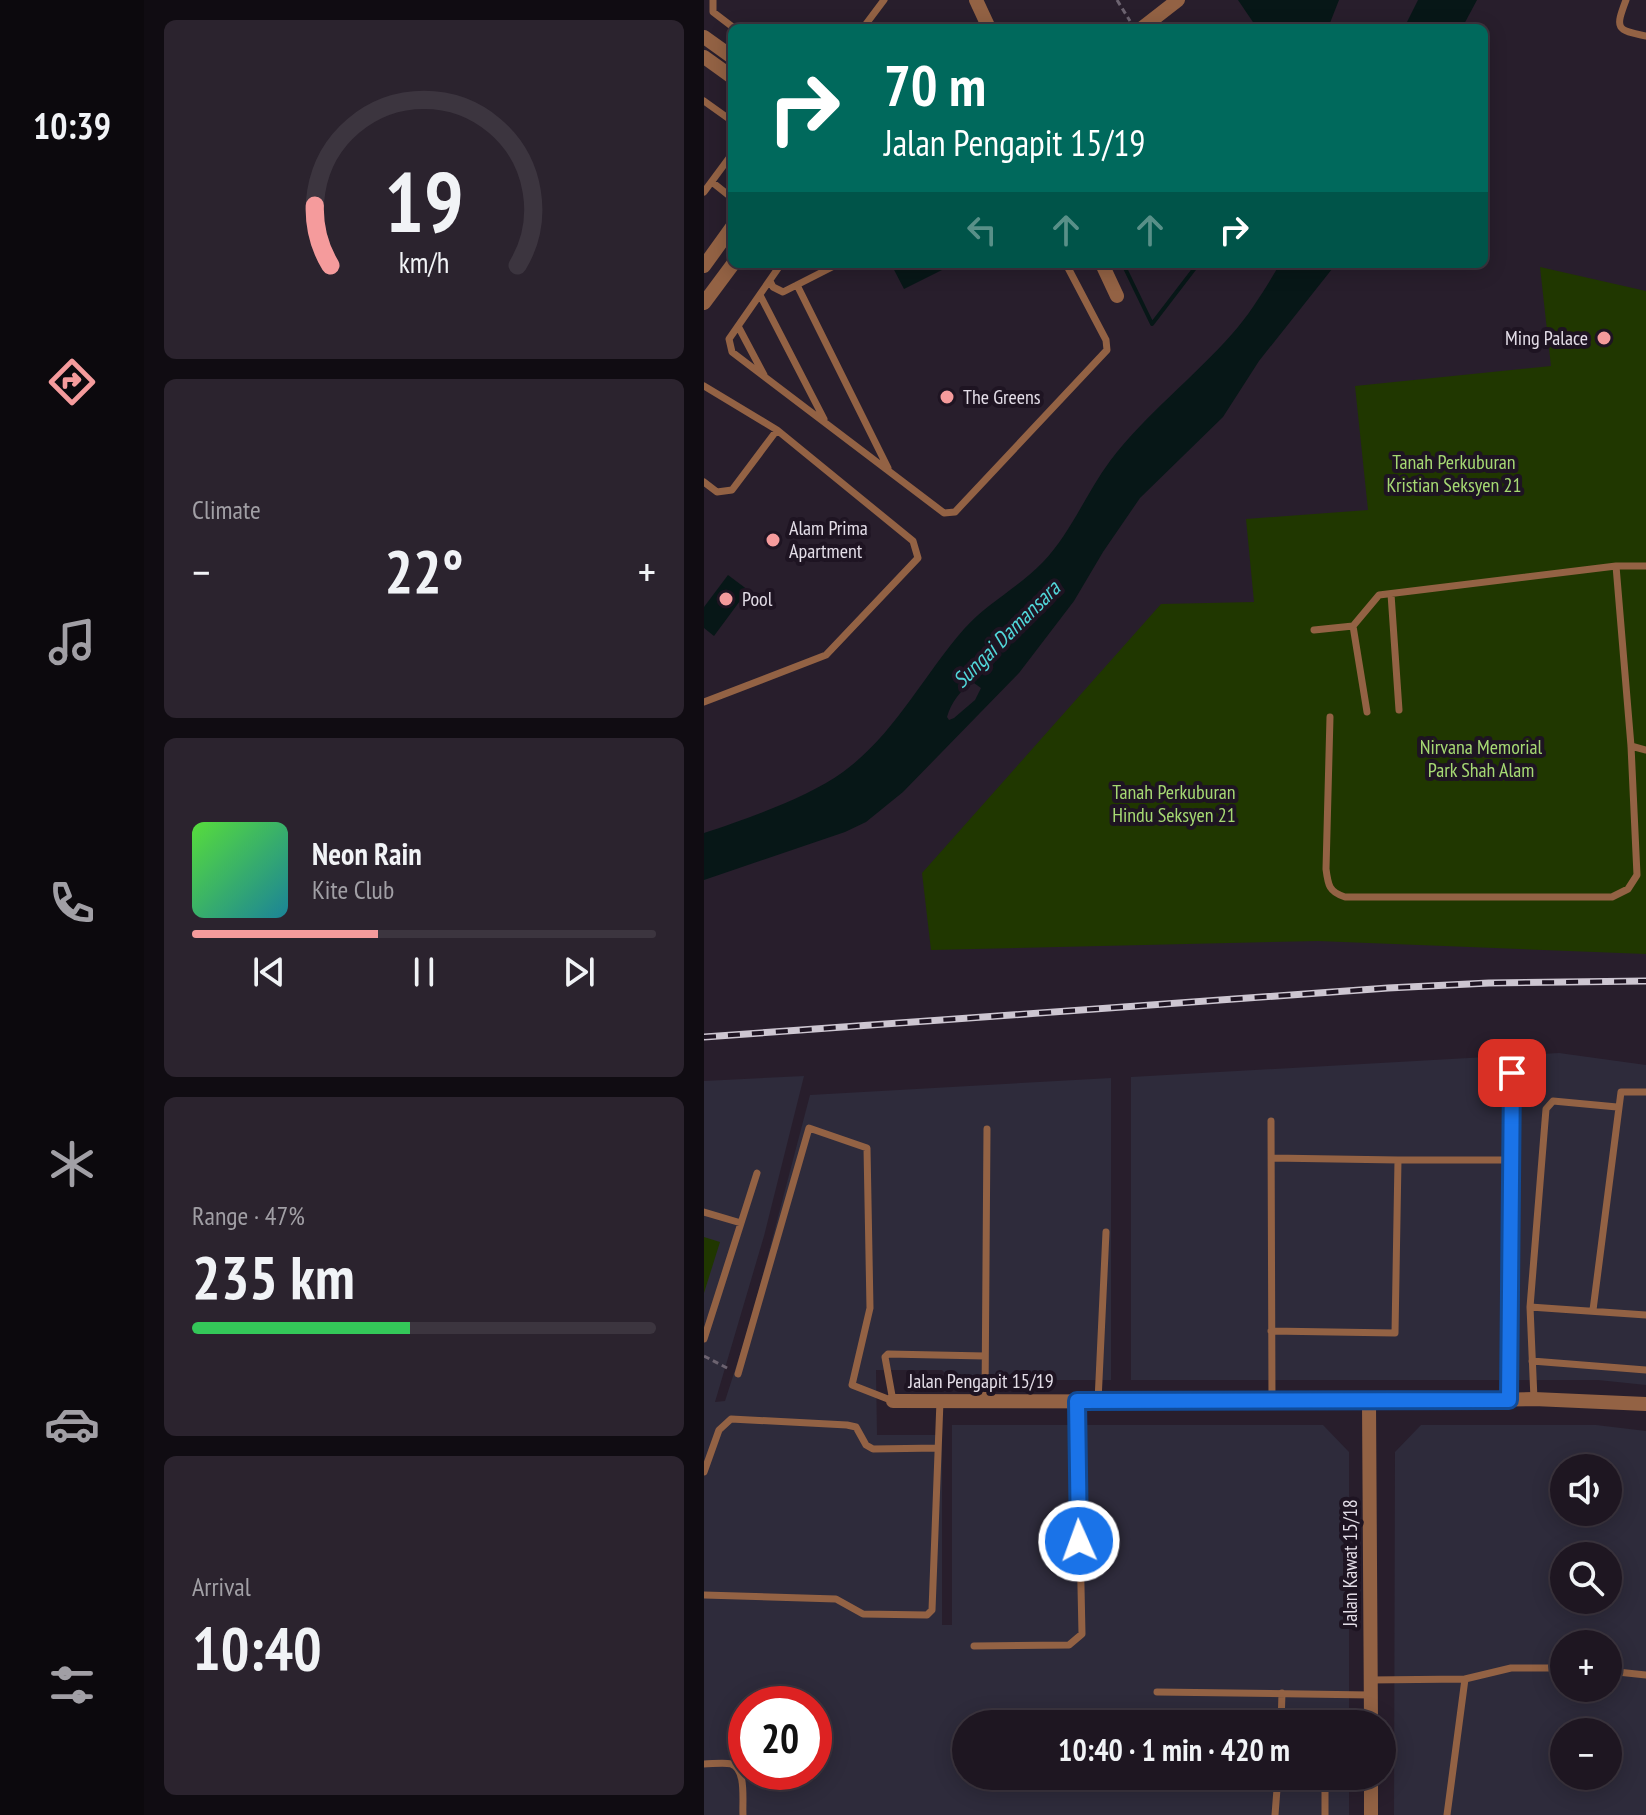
<!DOCTYPE html>
<meta charset="utf-8">
<style>
body{margin:0;font-family:"PT Sans Narrow",sans-serif;background:#2b232e;color:#f1f3f6;height:100vh;display:flex;flex-direction:column;font-size:30px;white-space:nowrap}
*{box-sizing:border-box;margin:0}
p{font-size:26px;color:#a19fa5}
.icon{flex:none;width:44px;height:44px;fill:none;stroke:currentColor;stroke-width:2;stroke-linecap:round;stroke-linejoin:round}
.map{position:relative;flex:1;overflow:hidden}
.sheet{display:flex;flex-direction:column;gap:20px;padding:20px;background:#100c12;width:560px}
.sheet>*{flex:none}
.hud{position:absolute;left:24px;top:24px;width:760px;height:244px;border-radius:12px;box-shadow:0 4px 20px #0003,0 0 0 2px #3c353f;background:#00695c;color:#fff;overflow:hidden}
.buttons{position:absolute;left:846px;top:1454px;display:grid;gap:16px}
.buttons a{display:grid;place-items:center;width:72px;height:72px;border-radius:50%;background:#1e1621;box-shadow:0 4px 20px #0003,0 0 0 2px #3c353f;font-size:40px}
.speed{position:absolute;left:24px;top:1686px;display:flex;gap:16px;font-size:40px;font-weight:700;text-align:center}
.speed>*{display:grid;place-content:center;width:104px;height:104px;border-radius:50%;background:#1e1621;box-shadow:0 4px 20px #0003,0 0 0 2px #3c353f;line-height:1}
.speed .limit{border:12px solid #d22;background:#fff;color:#111}
.pin{position:absolute;display:grid;place-items:center;width:68px;height:68px;color:#fff;margin:-34px;border-radius:16px;box-shadow:0 4px 12px #0006}
.me{position:absolute;width:88px;margin:-44px;rotate:358deg;stroke-linejoin:round;filter:drop-shadow(0 0 6px #0008)}
.turn{display:flex;align-items:center;gap:28px;height:168px;padding:0 24px;font-size:36px}
.turn .icon{width:104px;height:104px;stroke-width:2.5}
.turn b{display:block;font-size:56px;line-height:68px}
.lanes{display:flex;align-items:center;height:76px;padding:0 24px;background:#0003;justify-content:center;gap:40px;direction:ltr}
.lanes .off{opacity:.35}
.big{font-size:60px;font-weight:700;line-height:1.1}
.sheet .tile{flex:1;display:flex;flex-direction:column;justify-content:center;gap:12px;min-width:0;padding:0 28px;border-radius:12px;background:#2b232e}
.sheet .dial{align-items:center;gap:0}
.dial svg{height:208px;overflow:visible;fill:none;stroke:#3c353f;stroke-width:7;stroke-linecap:round;text-anchor:middle}
.dial text{fill:#f1f3f6;stroke:none}
.song{display:flex;align-items:center;gap:24px}
.cover{width:96px;height:96px;border-radius:12px;background:linear-gradient(135deg,hsl(110 70% 55%),hsl(190 70% 35%))}
.played{height:8px;border-radius:4px;background:linear-gradient(90deg,#f59b9c 40%,#3c353f 40%)}
.keys{display:flex;justify-content:space-around;direction:ltr}
.heat{display:flex;justify-content:space-between;align-items:center;font-size:44px;direction:ltr}
.charge{height:12px;border-radius:6px;background:linear-gradient(90deg,#34c759 47%,#3c353f 0)}
.trip{position:absolute;left:248px;top:1710px;width:444px;height:80px;border-radius:40px;background:#1e1621;box-shadow:0 4px 20px #0003,0 0 0 2px #3c353f;font-weight:700;line-height:80px;text-align:center}
main{display:flex;flex:1;min-height:0}
.menu{display:flex;flex-direction:column;width:144px;justify-content:space-around;align-items:center;background:#0c090d;color:#a19fa5}
.menu .icon{width:56px;height:56px}
.menu .current{color:#f59b9c}
.menu b{font-size:36px;color:#f1f3f6}
.map>svg:first-child{display:block}
</style>
<main>
<nav class="menu">
<b>10:39</b>
<svg class="icon current" aria-label="directions" viewBox="0 0 24 24"><path d="M12 3l9 9-9 9-9-9zM9 14v-3h6M13 9l2 2-2 2"/></svg>
<svg class="icon" aria-label="music" viewBox="0 0 24 24"><path d="M9 18V5l10-2v13"/><circle cx="6" cy="18" r="3"/><circle cx="16" cy="16" r="3"/></svg>
<svg class="icon" aria-label="phone" viewBox="0 0 24 24"><path d="M5 4h4l2 5-3 2q2 4 5 5l2-3 5 2v4C11 20 4 13 5 4z"/></svg>
<svg class="icon" aria-label="climate" viewBox="0 0 24 24"><path d="M12 3v18M4 7l16 10M4 17L20 7"/></svg>
<svg class="icon" aria-label="car" viewBox="0 0 24 24"><path d="M5 17H2v-5l4-1 3-4h7l3 4 3 1v5h-3M9 17h6M6 11h13"/><circle cx="7" cy="17" r="2"/><circle cx="17" cy="17" r="2"/></svg>
<svg class="icon" aria-label="filters" viewBox="0 0 24 24"><path d="M4 7h16M4 17h16"/><circle cx="9" cy="7" r="2"/><circle cx="15" cy="17" r="2"/></svg>
</nav>
<section class="sheet">
<div class="tile dial"><svg viewBox="0 0 100 80">
<path d="M14 69A42 42 0 1 1 86 69"/>
<path d="M14 69A42 42 0 0 1 8 46" stroke="#f59b9c"/>
<text x="50" y="56" font-size="32" font-weight="700">19</text>
<text x="50" y="72" font-size="11">km/h</text>
</svg></div>
<div class="tile"><p>Climate</p>
<div class="heat"><a>−</a><b class="big">22°</b><a>+</a></div>
</div>
<div class="tile">
<div class="song"><i class="cover"></i><div><b>Neon Rain</b><p>Kite Club</p></div></div>
<div class="played"></div>
<div class="keys"><svg class="icon" aria-label="previous" viewBox="0 0 24 24"><path d="M18 5L8 12l10 7zM5 5v14"/></svg><svg class="icon" aria-label="pause" viewBox="0 0 24 24"><path d="M8 5v14M16 5v14"/></svg><svg class="icon" aria-label="next" viewBox="0 0 24 24"><path d="M6 5l10 7-10 7zM19 5v14"/></svg></div>
</div>
<div class="tile"><p>Range · 47%</p><b class="big">235 km</b><div class="charge"></div></div>
<div class="tile"><p>Arrival</p><b class="big">10:40</b></div>
</section>
<div class="map">
<svg width="942" height="1815" viewBox="0 0 942 1815">
<rect width="100%" height="100%" fill="#281e2c"/>
<path fill="#2e2b3b" fill-rule="evenodd" d="M855,1053L942,1065V1385L894,1380H427V1077Z
M100,1076L60,1236L11,1402L21,1401L47,1320L106,1095L407,1078V1380H248L238,1370H172L173,1435H238V1625H248V1425H619L645,1452V1724H262V1776H645V1815H0V1081ZM42,1704H110V1772H42Z
M717,1425H892L942,1431V1815H690L691,1452ZM860,1468H904V1512H860ZM860,1556H904V1600H860ZM860,1644H904V1688H860ZM860,1732H904V1776H860Z"/>
<path fill="#203700" d="M836,267L942,291V954L614,941L227,950L218,873L457,604L550,602L542,519L664,510L651,386L847,366Z
M0,1237L16,1242L0,1293Z"/>
<path fill="#071717" fill-rule="evenodd" d="M534,0H635L624,28H553Z
M714,0H773L758,28H700Z
M187,264H240L242,268L200,289Z
M576,264H632L555,361L519,417L436,498L399,552L370,601L315,673L199,792L162,822L141,832L0,880V833C42,819 103,798 139,772C190,735 219,676 260,629C283,603 315,587 339,562C367,533 382,493 406,461C442,414 489,378 528,334C546,314 562,287 576,264ZM270,683L277,688L271,700L250,718L245,720L243,717C247,703 257,688 270,683Z
M24,575L44,590L10,636L0,628V607Z"/>
<g fill="none" stroke-linecap="round" stroke-linejoin="round">
<path stroke="#071717" stroke-width="4" d="M419,264L448,324L494,264"/>
<path stroke="#6c6370" stroke-width="3" stroke-dasharray="6 4" stroke-linecap="butt" d="M413,0L426,21
M0,1356L25,1369"/>
<path stroke="#936244" stroke-width="7" d="M9,0V12L30,28
M922,0C911,29 912,30 942,36
M159,28L180,0
M0,101L28,121
M8,182L28,198
M0,192L28,154
M77,264L25,339L28,352L240,513L251,512L403,350L402,340L362,264
M66,281L69,287L79,292L134,264
M93,285L184,468
M56,295L120,419
M34,326L60,375
M0,386L73,430L209,541L214,558L122,655L0,702
M0,482L13,492L28,490L73,430
M687,594L695,710
M649,626L663,712
M610,630L649,626L675,595L912,566H942
M626,717L622,869C624,885 625,892 641,897H908L924,889L933,875L927,746L912,566
M927,746L942,750
M567,1121L568,1402
M694,1160H808
M0,1212L37,1223
M826,1307L942,1315
M889,1310L917,1092H942
M567,1331L691,1333L694,1160L568,1158
M0,1339L53,1173
M828,1361L942,1370
M34,1374L105,1128L163,1148L166,1308L148,1385L189,1401
M830,1399L826,1307L842,1109L849,1101L913,1107
M805,1400L808,1073
M189,1401L181,1357L184,1354L281,1356
M281,1401L283,1129
M394,1401L402,1232
M0,1472L15,1430L27,1419L143,1425L152,1427L162,1445L169,1449L234,1448
M0,1595L132,1599L159,1614L223,1615L228,1610L236,1401
M270,1646L365,1645L378,1634L373,1401
M904,1671L942,1675
M761,1679L807,1668H860
M666,1680L761,1679L743,1815
M453,1692L666,1695
M577,1713L605,1724
M577,1724L578,1693
M0,1764C8,1764 20,1762 27,1764C43,1769 38,1802 39,1815
M621,1776V1815
M571,1815L574,1776"/>
<path stroke="#936244" stroke-width="14" d="M272,0L285,28
M438,28L474,0
M0,37L28,57
M0,57L28,77
M398,264L413,296
M0,266L28,227
M0,303L29,264
M189,1401L665,1402L830,1399L942,1404
M665,1402L667,1724
M667,1776V1815"/>
<defs>
<path id="rail" d="M0,1037L684,988L785,983L942,981"/>
</defs>
<use href="#rail" stroke="#cdc6d1" stroke-width="7"/>
<use href="#rail" stroke="#1e1422" stroke-width="4" stroke-dasharray="12" stroke-linecap="butt"/>
</g>
<g fill="none" stroke-linecap="round" stroke-linejoin="round">
<defs>
<path id="route" d="M375,1541L373,1401L805,1400L808,1073"/>
</defs>
<use href="#route" stroke="#114b97" stroke-width="20"/>
<use href="#route" stroke="#1a73e8" stroke-width="14"/>
</g>
<g fill="#f59b9c" stroke="#1e1422" stroke-width="3">
<circle cx="900" cy="338" r="8"/>
<circle cx="243" cy="397" r="8"/>
<circle cx="69" cy="540" r="8"/>
<circle cx="22" cy="599" r="8"/>
</g>
<g text-anchor="middle" dominant-baseline="central" stroke-width="8" stroke-linejoin="round" paint-order="stroke">
<g font-size="20" fill="#e3dde7" stroke="#1e1422" text-anchor="start">
<text x="884" y="338" text-anchor="end">Ming Palace</text>
<text x="259" y="397">The Greens</text>
<text x="85" y="528">Alam Prima<tspan x="85" dy="23">Apartment</tspan></text>
<text x="38" y="599">Pool</text>
</g>
<g font-size="20" fill="#a6d973" stroke="#1e1422">
<text x="750" y="462">Tanah Perkuburan<tspan x="750" dy="23">Kristian Seksyen 21</tspan></text>
<text x="777" y="747">Nirvana Memorial<tspan x="777" dy="23">Park Shah Alam</tspan></text>
<text x="470" y="792">Tanah Perkuburan<tspan x="470" dy="23">Hindu Seksyen 21</tspan></text>
</g>
<g font-size="20" fill="#e3dde7" stroke="#1e1422">
<text x="277" y="1381">Jalan Pengapit 15/19</text>
<text transform="translate(646 1563) rotate(-90)">Jalan Kawat 15/18</text>
</g>
<g font-size="22" font-style="italic" fill="#51d6d9" stroke="#1e1422">
<text transform="translate(302 634) rotate(-45)">Sungai Damansara</text>
</g>
</g>
</svg>
<div class="buttons">
<a><svg class="icon" aria-label="sound" viewBox="0 0 24 24"><path d="M4 9h4l5-4v14l-5-4H4zM17 9q2 3 0 6"/></svg></a>
<a><svg class="icon" aria-label="search" viewBox="0 0 24 24"><circle cx="10" cy="10" r="6"/><path d="M15 15l6 6"/></svg></a>
<a>+</a>
<a>−</a>
</div>
<div class="speed"><div class="limit">20</div></div>
<div class="pin" style="left:808px;top:1073px;background:#d93025"><svg class="icon" aria-label="arrive" viewBox="0 0 24 24"><path d="M6 21V4h12l-3 4 3 4H6"/></svg></div>
<svg class="me" style="left:375px;top:1541px" viewBox="-20 -20 40 40"><circle r="17" fill="#1a73e8" stroke="#fff" stroke-width="3"/><path d="M0-11L8 9 0 5-8 9z" fill="#fff"/></svg>
<div class="trip">10:40 · 1 min · 420 m</div>
<div class="hud">
<div class="turn"><svg class="icon" aria-label="right" viewBox="0 0 24 24"><path d="M7 20v-9h11M14 6l5 5-5 5"/></svg><div><b>70 m</b>Jalan Pengapit 15/19</div></div>
<div class="lanes"><svg class="icon off" aria-label="left" viewBox="0 0 24 24"><path d="M17 20v-9H6M10 6l-5 5 5 5"/></svg><svg class="icon off" aria-label="ahead" viewBox="0 0 24 24"><path d="M12 20V5M6 11l6-6 6 6"/></svg><svg class="icon off" aria-label="ahead" viewBox="0 0 24 24"><path d="M12 20V5M6 11l6-6 6 6"/></svg><svg class="icon" aria-label="right" viewBox="0 0 24 24"><path d="M7 20v-9h11M14 6l5 5-5 5"/></svg></div>
</div>
</div>
</main>
